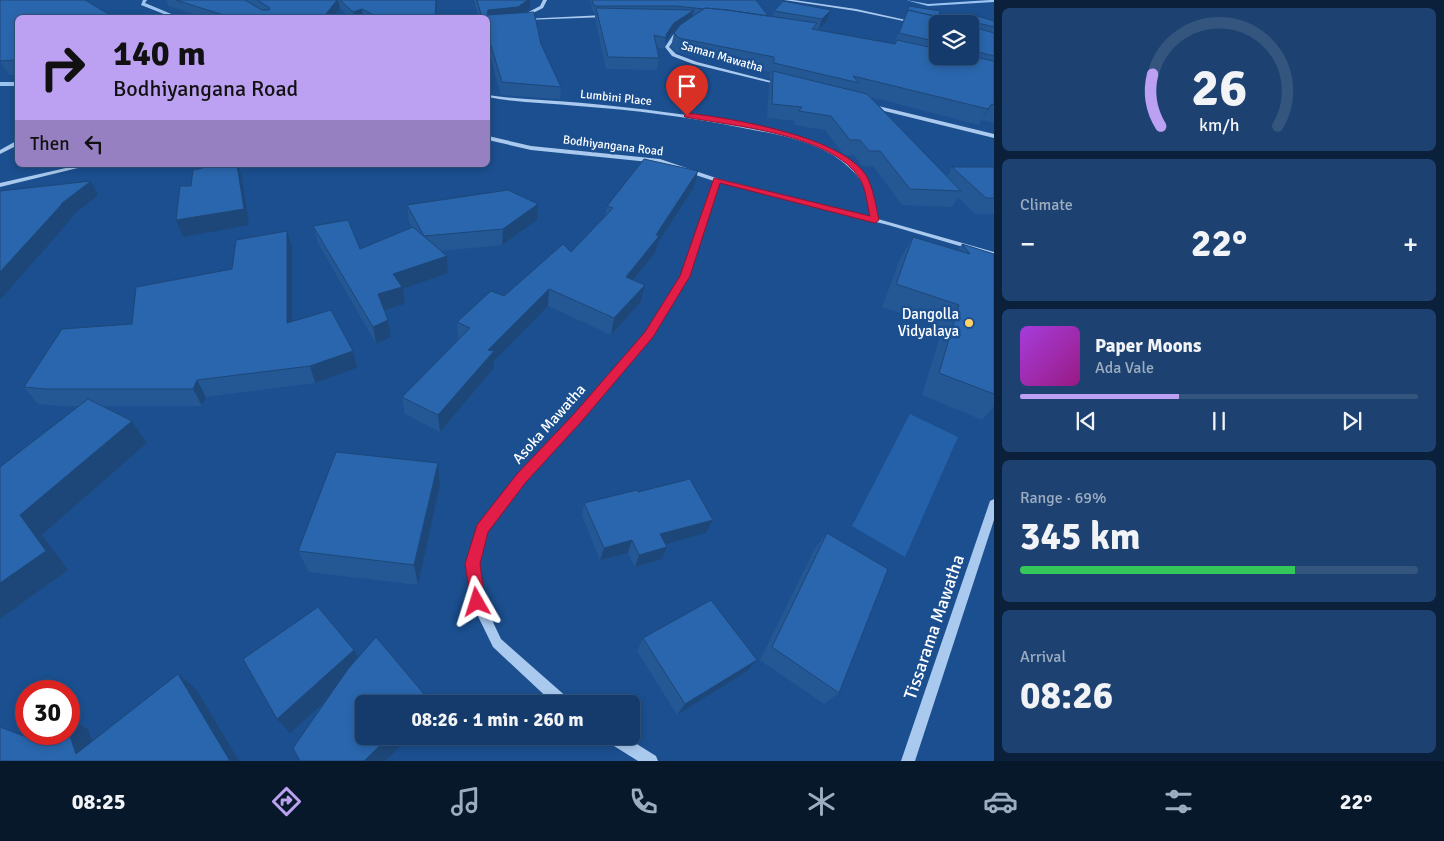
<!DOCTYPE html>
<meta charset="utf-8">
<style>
body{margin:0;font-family:Signika,sans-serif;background:#1d4271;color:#f1f3f6;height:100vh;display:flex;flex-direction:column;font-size:19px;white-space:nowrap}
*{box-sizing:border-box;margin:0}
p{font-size:16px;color:#9dadc1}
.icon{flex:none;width:28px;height:28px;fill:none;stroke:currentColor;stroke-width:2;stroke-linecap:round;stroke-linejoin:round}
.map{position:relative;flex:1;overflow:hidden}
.details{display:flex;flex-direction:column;gap:8px;padding:8px;background:#0b203b;width:450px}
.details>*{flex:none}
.hud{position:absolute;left:15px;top:15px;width:475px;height:152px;border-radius:8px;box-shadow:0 2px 8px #0003,0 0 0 1px #33557e;background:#bca0f2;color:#111;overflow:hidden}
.buttons{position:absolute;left:929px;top:15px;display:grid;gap:10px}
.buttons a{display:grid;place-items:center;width:50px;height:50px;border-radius:8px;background:#143b6b;box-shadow:0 2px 8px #0003,0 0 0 1px #33557e;font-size:25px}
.speed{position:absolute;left:15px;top:680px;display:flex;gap:10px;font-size:25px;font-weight:700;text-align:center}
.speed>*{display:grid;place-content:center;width:65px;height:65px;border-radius:50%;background:#143b6b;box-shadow:0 2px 8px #0003,0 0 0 1px #33557e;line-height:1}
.speed .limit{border:8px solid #d22;background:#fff;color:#111}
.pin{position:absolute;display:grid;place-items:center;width:42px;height:42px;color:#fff;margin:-51px -21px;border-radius:50% 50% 50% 0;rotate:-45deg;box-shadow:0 0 5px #0007}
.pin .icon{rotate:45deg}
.me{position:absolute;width:55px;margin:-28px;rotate:354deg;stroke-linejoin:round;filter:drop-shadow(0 0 4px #0008)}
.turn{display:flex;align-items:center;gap:18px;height:105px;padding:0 15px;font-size:22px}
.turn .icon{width:65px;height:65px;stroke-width:2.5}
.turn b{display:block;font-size:35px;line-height:42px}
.then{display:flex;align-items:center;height:48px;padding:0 15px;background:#0003;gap:10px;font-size:19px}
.big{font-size:38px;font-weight:800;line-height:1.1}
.details .tile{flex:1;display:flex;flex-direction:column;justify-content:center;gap:8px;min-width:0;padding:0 18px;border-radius:8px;background:#1d4271}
.details .dial{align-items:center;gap:0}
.dial svg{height:130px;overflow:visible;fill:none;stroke:#33557e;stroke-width:7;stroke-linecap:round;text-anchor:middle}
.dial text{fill:#f1f3f6;stroke:none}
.song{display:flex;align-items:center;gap:15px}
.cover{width:60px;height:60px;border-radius:8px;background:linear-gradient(135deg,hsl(280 70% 55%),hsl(310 70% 35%))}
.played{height:5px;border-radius:2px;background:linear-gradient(90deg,#bca0f2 40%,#33557e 40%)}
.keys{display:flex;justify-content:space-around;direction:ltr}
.heat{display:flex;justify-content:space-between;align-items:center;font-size:28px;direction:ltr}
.charge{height:8px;border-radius:4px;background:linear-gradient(90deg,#34c759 69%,#33557e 0)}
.trip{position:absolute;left:355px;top:695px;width:285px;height:50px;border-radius:8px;background:#143b6b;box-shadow:0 2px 8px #0003,0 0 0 1px #33557e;font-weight:800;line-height:50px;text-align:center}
.menu{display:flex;height:80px;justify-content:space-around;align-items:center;background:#08182b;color:#9dadc1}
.menu .icon{width:35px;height:35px}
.menu .on{color:#bca0f2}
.menu b{font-size:22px;color:#f1f3f6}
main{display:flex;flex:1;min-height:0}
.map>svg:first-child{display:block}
</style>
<main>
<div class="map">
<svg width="994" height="761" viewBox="0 0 994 761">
<rect width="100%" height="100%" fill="#1b4f8f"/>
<path fill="#2461a8" d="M910,414L958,437L905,557L852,526Z"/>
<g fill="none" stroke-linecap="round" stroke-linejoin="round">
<path fill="#9cc4f0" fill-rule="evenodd" d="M143,0H147L145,3L181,18H174L141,5Z
M906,0L928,4L990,0H994V2L928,6Z
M0,82H18V86H0Z"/>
<path fill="#a9c9ee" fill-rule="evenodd" d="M543,0H547L543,8L523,18H521V16L540,6Z
M784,0H794L856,9L915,22L913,23L856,11Z
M605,15L606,17L525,20L523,19Z
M682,29L685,30L676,37L669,47L676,54L697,62L782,84L780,85L693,64L672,56L665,47L673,35Z
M488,95C519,100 551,100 583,103C638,108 694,115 748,125C789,133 837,141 864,176C874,188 875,205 878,219L994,252V256L888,225L719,182L689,276L652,337L580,422L526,481L487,532L479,564L483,601L501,639L569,699L570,704H554L493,647L473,606L471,602L467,564L477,530L518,475L574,416L646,333L681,276L714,181L659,163L531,150L488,140V136L531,146L660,159L719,179L871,217C868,205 867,188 859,178C831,143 785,136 743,128C689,117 634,110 578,106C548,103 517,103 488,97Z
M870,104L994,134V138L868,107L867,106Z
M18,140V145L0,154V150Z
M79,165H90L0,187V183Z
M994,499V520L915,761H901L989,504L990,501Z
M604,736H624L656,756L658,761H638L606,741Z"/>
</g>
<path fill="#245895" d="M166,0H437L436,18H350L340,8L332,18H204L169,6Z
M474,0H530V9L525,12L561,87L560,99L501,95L488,47V18H479Z
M590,0H756L768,16H773L774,11L831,10L827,21L819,30L894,44L909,6L938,17L936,29H938V56H970V24L994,21V123L982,120L979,125L871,97L947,177L952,167H994V214H975L958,197L952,207L902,205L873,166H862L854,155H844L825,130L794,125L795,121L767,118L769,85L771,78H769L770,72L676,52L671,47L674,33L675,31L671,34L665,43L664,49L657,47L659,58L657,70L606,69L595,18V12H593Z
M18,18V75H9L0,61Z
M694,187L658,243L655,253L633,281L645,285L641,302L611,335L548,306L494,361V368L440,432L405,414L402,397L459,339H458L457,322L504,296L571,252L605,216L607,206Z
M407,205L537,220L502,245L441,251L447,256L448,273L403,289L405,304L384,310L388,320L391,337L376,344L318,243L313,226L360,249L412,227L409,221Z
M913,237L958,250L962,244L994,254V406L982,420L922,395L943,327L882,307L900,259Z
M292,247V321L357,368L315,383L206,397L202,406H102L132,421L147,443L42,535L68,570L0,619V467L79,406H60L38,404L24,387L132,324Z
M438,463L440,486L418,585L309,572L298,551Z
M638,492L713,520L706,533L665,544L662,559L635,567L628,553L600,560L582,516L584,503Z
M827,533L839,693L824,704L760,660L815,548Z
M643,638L757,660L746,672L677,715L637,651Z"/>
<path fill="#1d4779" d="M337,0H338L340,8L332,18H323Z
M436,0H437L436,18H435Z
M528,0H530V9L517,17L487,18L488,10Z
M362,9L363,18H354L353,12Z
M694,10L691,20L671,34L665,43L666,38V35L674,23Z
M831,10L827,21L818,30L822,19Z
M992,104L982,120L979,125L988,109Z
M237,165H238L242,176L249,225L183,237L176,220Z
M698,171L694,187L658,243L655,253L622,294L626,277L656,235Z
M91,181L98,195L71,217L72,218L1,299L0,298V272L61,204Z
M538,204L537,220L502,245L503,229Z
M287,231L292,247V340L287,323Z
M447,256L448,273L403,289L405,304L381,311L378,294L393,274Z
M645,285L641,302L611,335L614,318Z
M549,289L548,306L494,361V368L440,432L438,415L488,350Z
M388,320L391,337L376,344L373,327Z
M353,351L357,368L315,383L310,366Z
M197,380L206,397L202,406L193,389Z
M132,421L147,443L42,535L68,570L0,619V583L20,515Z
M438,463L440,486L418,585L414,565Z
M713,520L706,533L655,547L660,534Z
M632,540L628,553L600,560L604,548Z
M667,547L662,559L635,567L639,555Z
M354,650L363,668L290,733L277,719Z
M757,660L746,672L677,715L685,704Z
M178,674L196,689L239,761H230Z
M69,719L88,729L99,761L76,754L69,733Z
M390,736H411L385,761H364Z"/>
<path fill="#2a66ad" stroke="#1d4779" d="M0,0H85L115,18H18V60L0,61Z
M176,0H245L262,10H269L270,8L257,0H337L323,18H233Z
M340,0H436L435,18H380L362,9L353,12Z
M477,0H528L518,7L488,10L487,15L534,12L541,44L561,87L502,82L488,36V18H482Z
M592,0H756L768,16L727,10L705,8L704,9L676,6H594Z
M783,1L831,10L822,19L774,11Z
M909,6L940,11L938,17L908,10L907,12Z
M596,8L694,10L674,23L666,35V38L654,35L659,58L608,57Z
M705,8L727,10L817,23L812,29L895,44L897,40L938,49V56H970L994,61V105L992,104L988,109L853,76L859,83L774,63V57L679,38L674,33L680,25Z
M908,10L939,17L936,29H938V42L899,33Z
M977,16L994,21V27L978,23L975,24L977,28L994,33V56L970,50V24H953Z
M773,71L867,94L961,191L910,189L880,151H869L860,140H850L831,116L799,111L802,107L772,104Z
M644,159L698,171L656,235L659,236L626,277L645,285L614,318L549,289L488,350L494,351L438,415L402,397L470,328L457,322L491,291L504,296L563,244L571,252L613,208L607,206Z
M215,165H237L244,209L176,220L180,186H191L193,170Z
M952,167H994V198H986Z
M91,181L61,204L63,203L0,272V191Z
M508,190L538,204L503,229L424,236L407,205Z
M348,220L360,249L413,227L447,256L393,274L402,287L378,294L388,320L373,327L313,226Z
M287,231V323L331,310L353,351L310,366L197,380L193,389H46L24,387L62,329L132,324L136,287L232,269L236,240Z
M913,237L970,254L962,244L994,254V394L939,373L959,305L896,284Z
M88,399L132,421L20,515L46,551L0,583V467Z
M336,452L438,463L414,565L298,551Z
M690,479L713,520L660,534L667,547L639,555L632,540L604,548L584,503L637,490L638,492Z
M827,533L888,569L839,693L772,647Z
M711,600L757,660L685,704L643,638Z
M318,607L354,650L277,719L243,659Z
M376,637L429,700L425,704H364V736H390L364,761H300L293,748L348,669Z
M178,674L230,761H0V727L42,743L49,734H69V733L76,754Z"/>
<path fill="#e11d48" stroke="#92132f" d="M687,113C730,118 848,137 868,179C874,192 876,207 879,220L875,223L720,183L690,276L653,337L581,422L526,482L488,532L480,564L485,602L482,607L477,609L472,607L465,564L477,525L517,474L573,415L645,332L680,276L714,178L870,216C867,205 866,189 860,179C833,134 732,126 685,117L684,116Z"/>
<circle fill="#ffd166" stroke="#1b4f8f" stroke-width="2" cx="969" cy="323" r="5"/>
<g text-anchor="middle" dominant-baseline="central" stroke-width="5" stroke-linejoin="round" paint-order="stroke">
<g font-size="12" fill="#fff" stroke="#1b4f8f">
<text transform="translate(722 57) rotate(16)">Saman Mawatha</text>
<text transform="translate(616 98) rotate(6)">Lumbini Place</text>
<text transform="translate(613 146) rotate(7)">Bodhiyangana Road</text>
</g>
<g font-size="15" fill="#fff" stroke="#1b4f8f" text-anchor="end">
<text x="959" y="314">Dangolla<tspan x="959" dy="17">Vidyalaya</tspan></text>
</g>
<g font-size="15" fill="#fff" stroke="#1b4f8f">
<text transform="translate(549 424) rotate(-48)">Asoka Mawatha</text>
</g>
<g font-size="18" fill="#fff" stroke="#1b4f8f">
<text transform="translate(934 627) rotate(-71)">Tissarama Mawatha</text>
</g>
</g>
</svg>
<div class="buttons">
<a><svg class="icon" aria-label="layers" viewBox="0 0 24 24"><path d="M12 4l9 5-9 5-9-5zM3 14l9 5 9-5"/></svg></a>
</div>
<div class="speed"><div class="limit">30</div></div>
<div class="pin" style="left:687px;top:116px;background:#d93025"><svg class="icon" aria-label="arrive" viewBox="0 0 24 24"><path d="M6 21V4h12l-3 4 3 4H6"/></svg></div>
<svg class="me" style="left:477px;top:602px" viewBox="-20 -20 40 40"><path d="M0-17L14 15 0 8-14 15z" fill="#e11d48" stroke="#fff" stroke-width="4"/></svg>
<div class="trip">08:26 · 1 min · 260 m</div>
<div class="hud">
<div class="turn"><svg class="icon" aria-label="right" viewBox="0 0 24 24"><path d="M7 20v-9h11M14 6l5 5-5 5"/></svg><div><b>140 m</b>Bodhiyangana Road</div></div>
<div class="then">Then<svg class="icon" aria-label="left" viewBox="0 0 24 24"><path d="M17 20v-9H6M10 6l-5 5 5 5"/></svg></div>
</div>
</div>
<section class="details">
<div class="tile dial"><svg viewBox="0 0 100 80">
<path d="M14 69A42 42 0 1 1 86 69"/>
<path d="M14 69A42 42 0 0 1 9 37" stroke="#bca0f2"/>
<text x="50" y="56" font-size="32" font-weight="700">26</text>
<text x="50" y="72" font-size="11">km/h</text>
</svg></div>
<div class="tile"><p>Climate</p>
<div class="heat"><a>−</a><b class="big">22°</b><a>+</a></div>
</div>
<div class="tile">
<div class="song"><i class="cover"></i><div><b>Paper Moons</b><p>Ada Vale</p></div></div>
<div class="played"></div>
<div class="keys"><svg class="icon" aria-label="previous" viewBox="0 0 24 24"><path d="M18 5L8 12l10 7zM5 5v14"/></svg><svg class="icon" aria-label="pause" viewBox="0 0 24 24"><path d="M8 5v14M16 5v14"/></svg><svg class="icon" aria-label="next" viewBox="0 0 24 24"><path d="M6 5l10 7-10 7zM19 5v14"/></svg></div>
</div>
<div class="tile"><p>Range · 69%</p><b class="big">345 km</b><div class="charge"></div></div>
<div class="tile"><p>Arrival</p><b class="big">08:26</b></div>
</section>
</main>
<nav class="menu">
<b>08:25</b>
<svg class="icon on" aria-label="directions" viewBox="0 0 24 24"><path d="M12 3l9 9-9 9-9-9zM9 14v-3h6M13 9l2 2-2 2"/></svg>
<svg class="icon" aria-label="music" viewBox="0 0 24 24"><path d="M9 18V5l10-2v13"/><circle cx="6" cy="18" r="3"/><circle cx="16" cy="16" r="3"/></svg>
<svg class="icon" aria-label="phone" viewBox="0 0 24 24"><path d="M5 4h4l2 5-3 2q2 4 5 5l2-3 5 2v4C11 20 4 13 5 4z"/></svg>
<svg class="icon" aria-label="climate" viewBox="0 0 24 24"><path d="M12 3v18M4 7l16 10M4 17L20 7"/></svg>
<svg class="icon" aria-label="car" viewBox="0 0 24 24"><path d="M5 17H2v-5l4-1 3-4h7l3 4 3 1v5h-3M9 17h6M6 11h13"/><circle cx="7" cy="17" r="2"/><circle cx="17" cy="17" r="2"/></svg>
<svg class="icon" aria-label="filters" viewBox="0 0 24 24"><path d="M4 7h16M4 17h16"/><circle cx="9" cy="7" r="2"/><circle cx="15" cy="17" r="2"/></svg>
<b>22°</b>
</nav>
